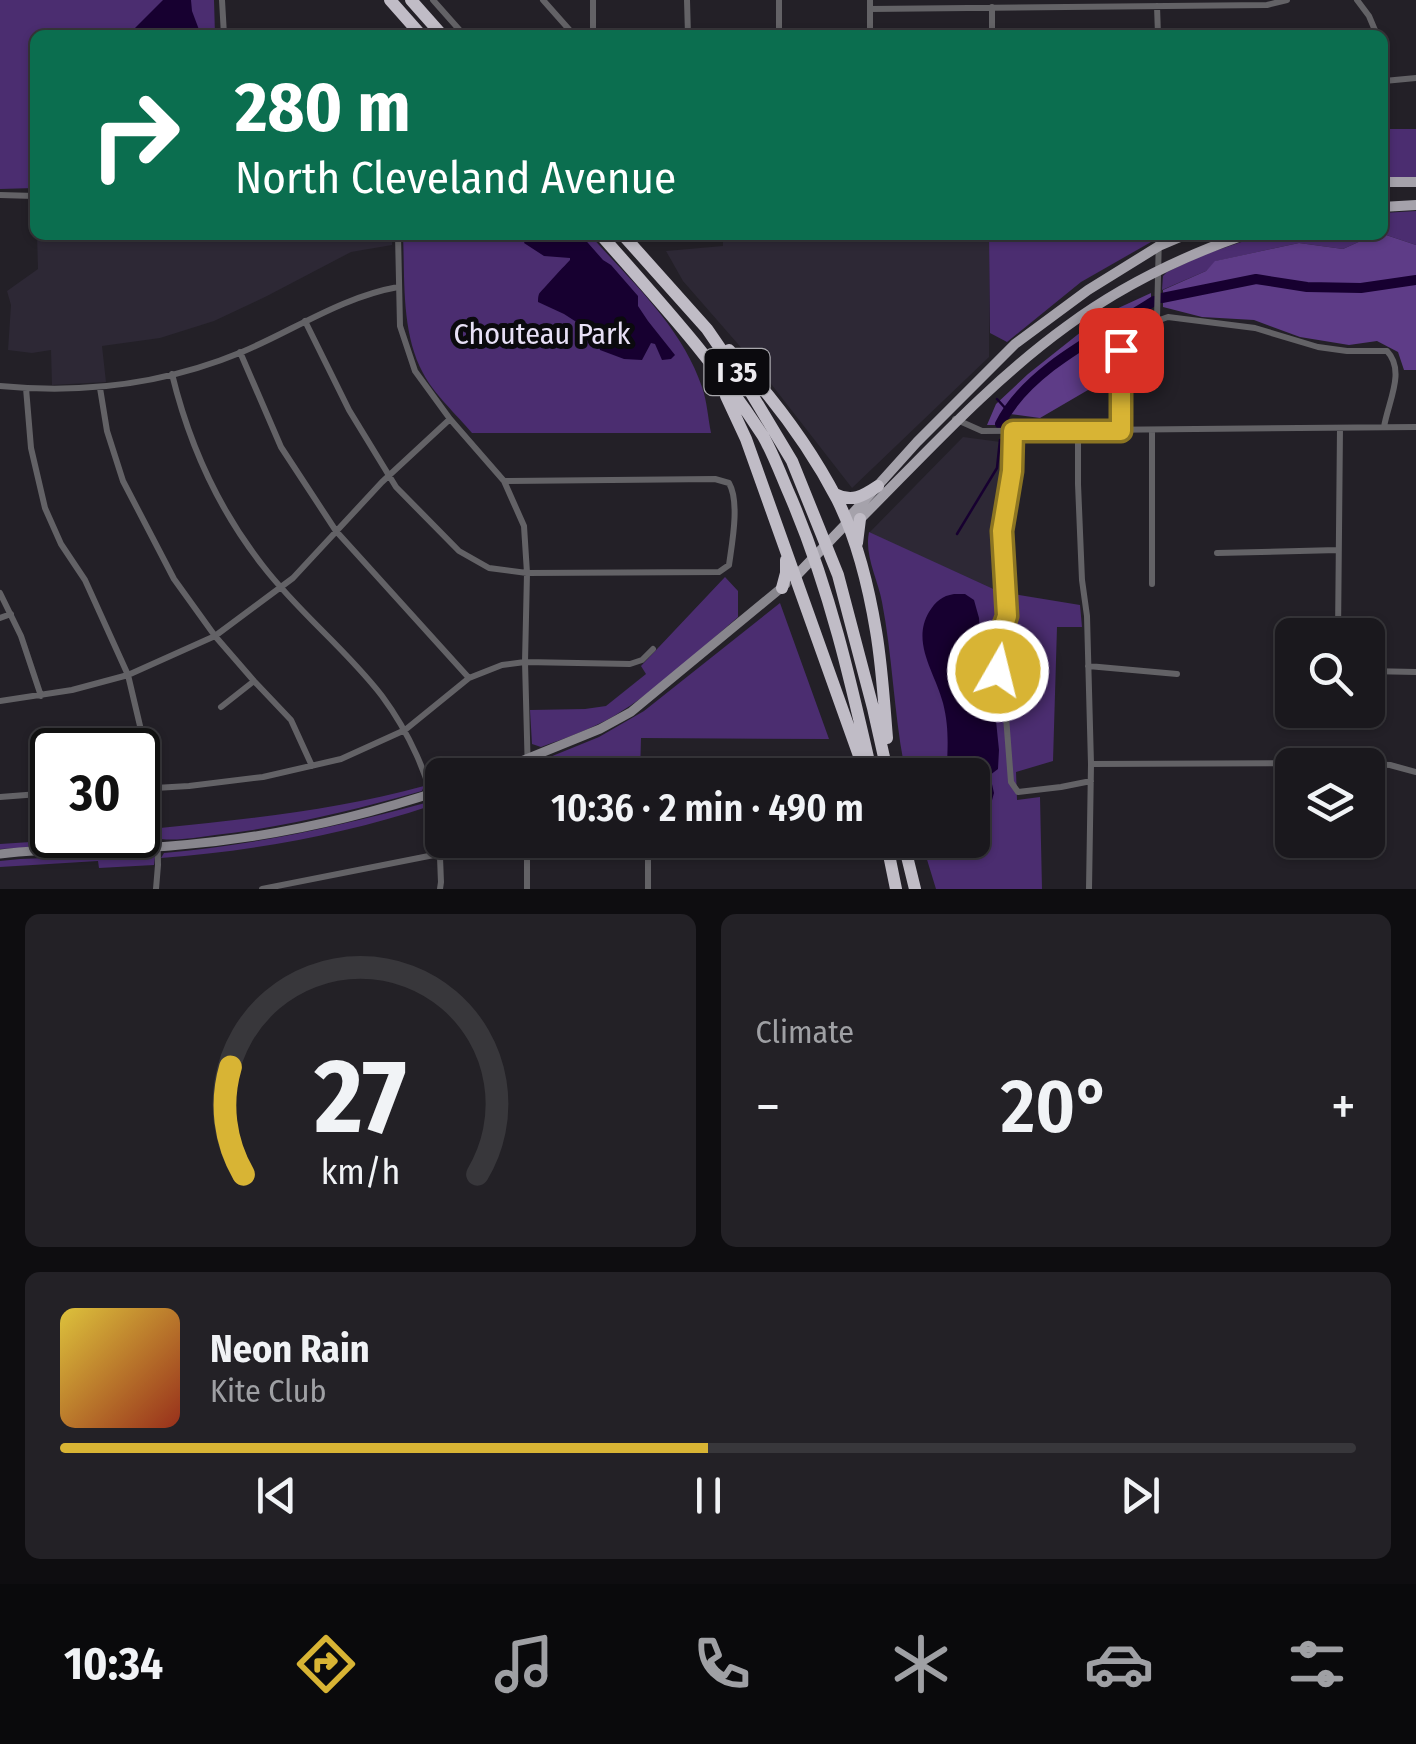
<!DOCTYPE html>
<meta charset="utf-8">
<style>
body{margin:0;font-family:"Fira Sans Condensed",sans-serif;background:#232126;color:#f1f3f6;height:100vh;display:flex;flex-direction:column;font-size:38px;white-space:nowrap}
*{box-sizing:border-box;margin:0}
p{font-size:32px;color:#9fa0a4}
.icon{flex:none;width:55px;height:55px;fill:none;stroke:currentColor;stroke-width:2;stroke-linecap:round;stroke-linejoin:round}
.map{position:relative;height:889px;overflow:hidden}
.drawer{display:flex;flex-direction:column;gap:25px;padding:25px;background:#0e0d10;flex:1}
.drawer>*{flex:none}
.banner{position:absolute;left:30px;top:30px;width:1358px;height:210px;border-radius:15px;box-shadow:0 2px 8px #0004,0 0 0 2px #38373b;background:#0b6e4f;color:#fff;overflow:hidden}
.buttons{position:absolute;left:1275px;top:618px;display:grid;gap:20px}
.buttons a{display:grid;place-items:center;width:110px;height:110px;border-radius:15px;background:#1a181d;box-shadow:0 2px 8px #0004,0 0 0 2px #38373b;font-size:50px}
.speed{position:absolute;left:30px;top:728px;display:flex;gap:20px;font-size:50px;font-weight:700;text-align:center}
.speed>*{display:grid;place-content:center;width:130px;height:130px;border-radius:50%;background:#1a181d;box-shadow:0 2px 8px #0004,0 0 0 2px #38373b;line-height:1}
.speed .limit{border:5px solid #111;border-radius:15px;background:#fff;color:#111}
.pin{position:absolute;display:grid;place-items:center;width:85px;height:85px;color:#fff;margin:-42px;border-radius:20px;box-shadow:0 5px 15px #0006}
.me{position:absolute;width:110px;margin:-55px;rotate:8deg;stroke-linejoin:round;filter:drop-shadow(0 0 8px #0008)}
.turn{display:flex;align-items:center;gap:35px;height:210px;padding:0 40px;font-size:45px}
.turn .icon{width:130px;height:130px;stroke-width:2.5}
.turn b{display:block;font-size:70px;line-height:85px}
.big{font-size:75px;font-weight:600;line-height:1.1}
.drawer .card{flex:1;display:flex;flex-direction:column;justify-content:center;gap:15px;min-width:0;padding:0 35px;border-radius:15px;background:#232126}
.drawer .dial{align-items:center;gap:0}
.dial svg{height:260px;overflow:visible;fill:none;stroke:#38373b;stroke-width:7;stroke-linecap:round;text-anchor:middle}
.dial text{fill:#f1f3f6;stroke:none}
.song{display:flex;align-items:center;gap:30px}
.cover{width:120px;height:120px;border-radius:15px;background:linear-gradient(135deg,hsl(50 70% 55%),hsl(10 70% 35%))}
.played{height:10px;border-radius:5px;background:linear-gradient(90deg,#d8b434 50%,#38373b 50%)}
.keys{display:flex;justify-content:space-around;direction:ltr}
.heat{display:flex;justify-content:space-between;align-items:center;font-size:55px;direction:ltr}
.drawer .tiles{flex:1;display:grid;gap:25px;grid-template-columns:1fr 1fr}
.card:last-child{grid-column:span 2}
.trip{position:absolute;left:425px;top:758px;width:565px;height:100px;border-radius:15px;background:#1a181d;box-shadow:0 2px 8px #0004,0 0 0 2px #38373b;font-weight:600;line-height:100px;text-align:center}
.tabs{display:flex;height:160px;justify-content:space-around;align-items:center;background:#0a0a0c;color:#9fa0a4}
.tabs .icon{width:70px;height:70px}
.tabs .current{color:#d8b434}
.tabs b{font-size:45px;color:#f1f3f6}
.map>svg:first-child{display:block}
</style>
<div class="map">
<svg width="1416" height="889" viewBox="0 0 1416 889">
<rect width="100%" height="100%" fill="#232027"/>
<path fill="#2d2835" d="M37,235H392V245L351,252L267,296L214,321L160,338L102,346L106,382L52,385L51,350L32,353L8,350L11,305L7,291L38,269Z
M723,235H989V357L852,488L758,367L683,281L666,251L723,246Z
M963,437L1008,443L999,537L1000,592L869,533Z"/>
<path fill="#4b2d70" d="M0,0H214L215,35H35V188L0,189Z
M1387,129H1416V177L1383,179C1383,162 1387,147 1387,129Z
M1416,211V245L1383,234V213Z
M403,235H590C631,281 682,327 702,387C707,401 708,418 711,433H472C457,415 433,393 423,373C401,332 405,280 403,235Z
M989,235H1151V242L1081,282L1007,342L990,333Z
M1262,235H1374L1343,249L1299,243L1216,261L1206,271L1162,290L1163,276L1167,272L1203,255Z
M869,532L1000,592L1080,605L1082,627H1057L1053,761L1016,772L1017,800L1040,797L1042,889H936L921,840H972V775H906C894,718 893,659 882,602C878,580 864,555 869,532Z
M725,577L738,591V617C698,651 659,689 614,716C591,729 566,738 541,747L532,744L530,710L585,709L606,706L646,674L641,666Z
M780,603L829,739L641,738L640,775H530L531,767L546,761L545,759L599,737L644,711Z
M424,786L422,791C354,810 286,827 215,835C198,837 179,841 161,839L160,828C250,819 337,810 424,786Z
M425,803L430,806C343,835 251,851 161,858L164,853C253,845 338,827 425,803Z
M154,828V839L151,841L0,849V844L138,835V829Z
M151,854L155,857L154,865L99,868L98,861L0,867V861L20,859Z"/>
<path fill="#5e3c87" d="M1383,234L1416,245V370H1404L1398,352L1377,341L1349,345L1300,337L1254,320L1202,317L1163,307V290L1206,271L1215,261L1299,243L1343,249L1374,235Z
M1151,293V315L1111,342L1112,376L1040,418L1010,414L1004,425H987L996,404L1028,374L1101,316Z"/>
<path fill="#170030" d="M163,0H191L192,11L201,35H128Z
M528,235H581L603,260L611,265L638,296V306L648,321L675,355L671,359L662,360L655,344L651,343L642,360L624,359L600,350L595,334L564,314L538,302C538,299 538,297 539,294C540,292 568,262 570,260V258L544,256L524,243Z
M954,594H965L974,600L979,618L980,634L994,701L999,750L998,769L990,775L994,793L991,804L977,821H973L972,775H947C947,748 950,731 943,703C935,672 911,643 929,612C936,601 942,596 954,594Z"/>
<g fill="none" stroke-linecap="round" stroke-linejoin="round">
<path stroke="#170030" stroke-width="2.5" d="M997,399L1007,410
M957,534L997,468L1000,440"/>
<path stroke="#170030" stroke-width="10" d="M1162,298L1256,279L1307,287L1361,288L1416,280
M1000,424C1028,368 1103,334 1154,301"/>
<path stroke="#636266" stroke-width="6" d="M222,0L224,35
M433,0L464,35
M543,0L574,35
M687,0L688,35
M870,0V35
M1357,0L1369,16L1377,35
M1157,6L1158,35
M992,7V35
M870,9L1267,5L1287,0
M593,35V0
M779,35V0
M1382,56V152
M1384,81L1416,78
M0,195L35,196
M398,235L400,326L415,371L450,419L504,481L524,526L527,573L525,662L528,775
M1157,319L1159,235
M305,321L349,410L396,487L459,551L489,568L527,573L719,572L729,565C732,543 740,502 729,483L715,479L504,481
M240,352L281,447L336,531L469,678
M172,374C189,444 219,510 263,566C299,613 346,649 382,696C408,731 430,777 437,821C440,841 440,861 441,882L440,889
M0,386C83,394 165,384 242,352C294,330 342,297 398,287
M26,388L31,448L45,508L61,544L85,580L128,675L145,747L157,810L158,865L156,889
M100,388L107,431L123,481L174,579L215,636L254,681L291,720L312,766
M955,419L982,431L1416,427
M1013,431L1012,471L1002,531L1007,616L999,636L996,654L998,671L1004,690L1011,782L1018,792L1061,787L1091,781
M1078,431V484L1082,580L1087,616L1091,764L1089,889
M1121,431L1123,344L1148,324L1168,317L1255,328L1318,347L1347,351H1387C1406,371 1388,402 1384,427
M1152,431V584
M1217,553L1338,550
M0,593L21,636L41,696
M0,618L11,614
M1338,635L1340,428
M1088,666L1177,674
M1368,671L1416,672
M0,701L72,690L128,675L215,636L293,578L382,482L450,419
M221,707L254,681
M1091,764L1346,763L1390,765L1416,772
M138,789L189,786L263,777L341,759L405,730L469,678L502,665L525,662L630,664L642,660L653,649
M0,797L52,793
M262,889L439,854L481,851L527,855
M527,889V840
M648,889V840"/>
<path stroke="#88868d" stroke-width="9" d="M487,775L600,729L631,712L786,584
M0,854C56,847 113,850 170,846C262,839 355,819 442,790"/>
<path stroke="#a5a2ab" stroke-width="10" d="M1382,182H1416
M1382,207L1416,205
M855,521L860,519C926,453 991,381 1067,326C1121,286 1181,257 1244,235
M796,576L846,524L853,513L917,442L1015,344L1088,290L1159,246L1185,235"/>
<path stroke="#c0bcc6" stroke-width="12" d="M390,0L421,35
M411,0L442,35
M601,235C658,300 716,363 763,436C774,455 782,478 791,498C830,590 850,678 872,775
M623,235L707,329L751,393L792,461L838,575L873,708L888,775
M729,350C770,394 809,445 837,499C856,537 869,589 876,631C882,666 884,702 887,738
M726,396L746,439L863,767
M835,494C852,503 863,496 878,486
M857,543L860,519
M782,588L786,573V560
M886,840L896,889
M903,840L915,889"/>
</g>
<g fill="none" stroke-linecap="round" stroke-linejoin="round">
<defs>
<path id="route" d="M998,671L997,645L1007,616L1002,531L1012,471L1013,431H1121V350"/>
</defs>
<use href="#route" stroke="#8c7522" stroke-width="25"/>
<use href="#route" stroke="#d8b434" stroke-width="18"/>
</g>
<g text-anchor="middle" dominant-baseline="central" stroke-width="10" stroke-linejoin="round" paint-order="stroke">
<rect fill="#0b0a0e" stroke="#a8a7ac" stroke-width="2.5" x="704.5" y="349" width="65" height="46" rx="8"/>
<g font-size="28" font-weight="bold" fill="#eceaef">
<text x="737" y="372">I 35</text>
</g>
<g font-size="30" fill="#e8e0f6" stroke="#0b0a0e">
<text x="542" y="334">Chouteau Park</text>
</g>
</g>
</svg>
<div class="buttons">
<a><svg class="icon" aria-label="search" viewBox="0 0 24 24"><circle cx="10" cy="10" r="6"/><path d="M15 15l6 6"/></svg></a>
<a><svg class="icon" aria-label="layers" viewBox="0 0 24 24"><path d="M12 4l9 5-9 5-9-5zM3 14l9 5 9-5"/></svg></a>
</div>
<div class="speed"><div class="limit">30</div></div>
<div class="pin" style="left:1121px;top:350px;background:#d93025"><svg class="icon" aria-label="arrive" viewBox="0 0 24 24"><path d="M6 21V4h12l-3 4 3 4H6"/></svg></div>
<svg class="me" style="left:998px;top:671px" viewBox="-20 -20 40 40"><circle r="17" fill="#d8b434" stroke="#fff" stroke-width="3"/><path d="M0-11L8 9 0 5-8 9z" fill="#fff"/></svg>
<div class="trip">10:36 · 2 min · 490 m</div>
<div class="banner">
<div class="turn"><svg class="icon" aria-label="right" viewBox="0 0 24 24"><path d="M7 20v-9h11M14 6l5 5-5 5"/></svg><div><b>280 m</b>North Cleveland Avenue</div></div>
</div>
</div>
<section class="drawer">
<div class="tiles">
<div class="card dial"><svg viewBox="0 0 100 80">
<path d="M14 69A42 42 0 1 1 86 69"/>
<path d="M14 69A42 42 0 0 1 10 36" stroke="#d8b434"/>
<text x="50" y="56" font-size="32" font-weight="700">27</text>
<text x="50" y="72" font-size="11">km/h</text>
</svg></div>
<div class="card"><p>Climate</p>
<div class="heat"><a>−</a><b class="big">20°</b><a>+</a></div>
</div>
<div class="card">
<div class="song"><i class="cover"></i><div><b>Neon Rain</b><p>Kite Club</p></div></div>
<div class="played"></div>
<div class="keys"><svg class="icon" aria-label="previous" viewBox="0 0 24 24"><path d="M18 5L8 12l10 7zM5 5v14"/></svg><svg class="icon" aria-label="pause" viewBox="0 0 24 24"><path d="M8 5v14M16 5v14"/></svg><svg class="icon" aria-label="next" viewBox="0 0 24 24"><path d="M6 5l10 7-10 7zM19 5v14"/></svg></div>
</div>
</div>
</section>
<nav class="tabs">
<b>10:34</b>
<svg class="icon current" aria-label="directions" viewBox="0 0 24 24"><path d="M12 3l9 9-9 9-9-9zM9 14v-3h6M13 9l2 2-2 2"/></svg>
<svg class="icon" aria-label="music" viewBox="0 0 24 24"><path d="M9 18V5l10-2v13"/><circle cx="6" cy="18" r="3"/><circle cx="16" cy="16" r="3"/></svg>
<svg class="icon" aria-label="phone" viewBox="0 0 24 24"><path d="M5 4h4l2 5-3 2q2 4 5 5l2-3 5 2v4C11 20 4 13 5 4z"/></svg>
<svg class="icon" aria-label="climate" viewBox="0 0 24 24"><path d="M12 3v18M4 7l16 10M4 17L20 7"/></svg>
<svg class="icon" aria-label="car" viewBox="0 0 24 24"><path d="M5 17H2v-5l4-1 3-4h7l3 4 3 1v5h-3M9 17h6M6 11h13"/><circle cx="7" cy="17" r="2"/><circle cx="17" cy="17" r="2"/></svg>
<svg class="icon" aria-label="filters" viewBox="0 0 24 24"><path d="M4 7h16M4 17h16"/><circle cx="9" cy="7" r="2"/><circle cx="15" cy="17" r="2"/></svg>
</nav>
